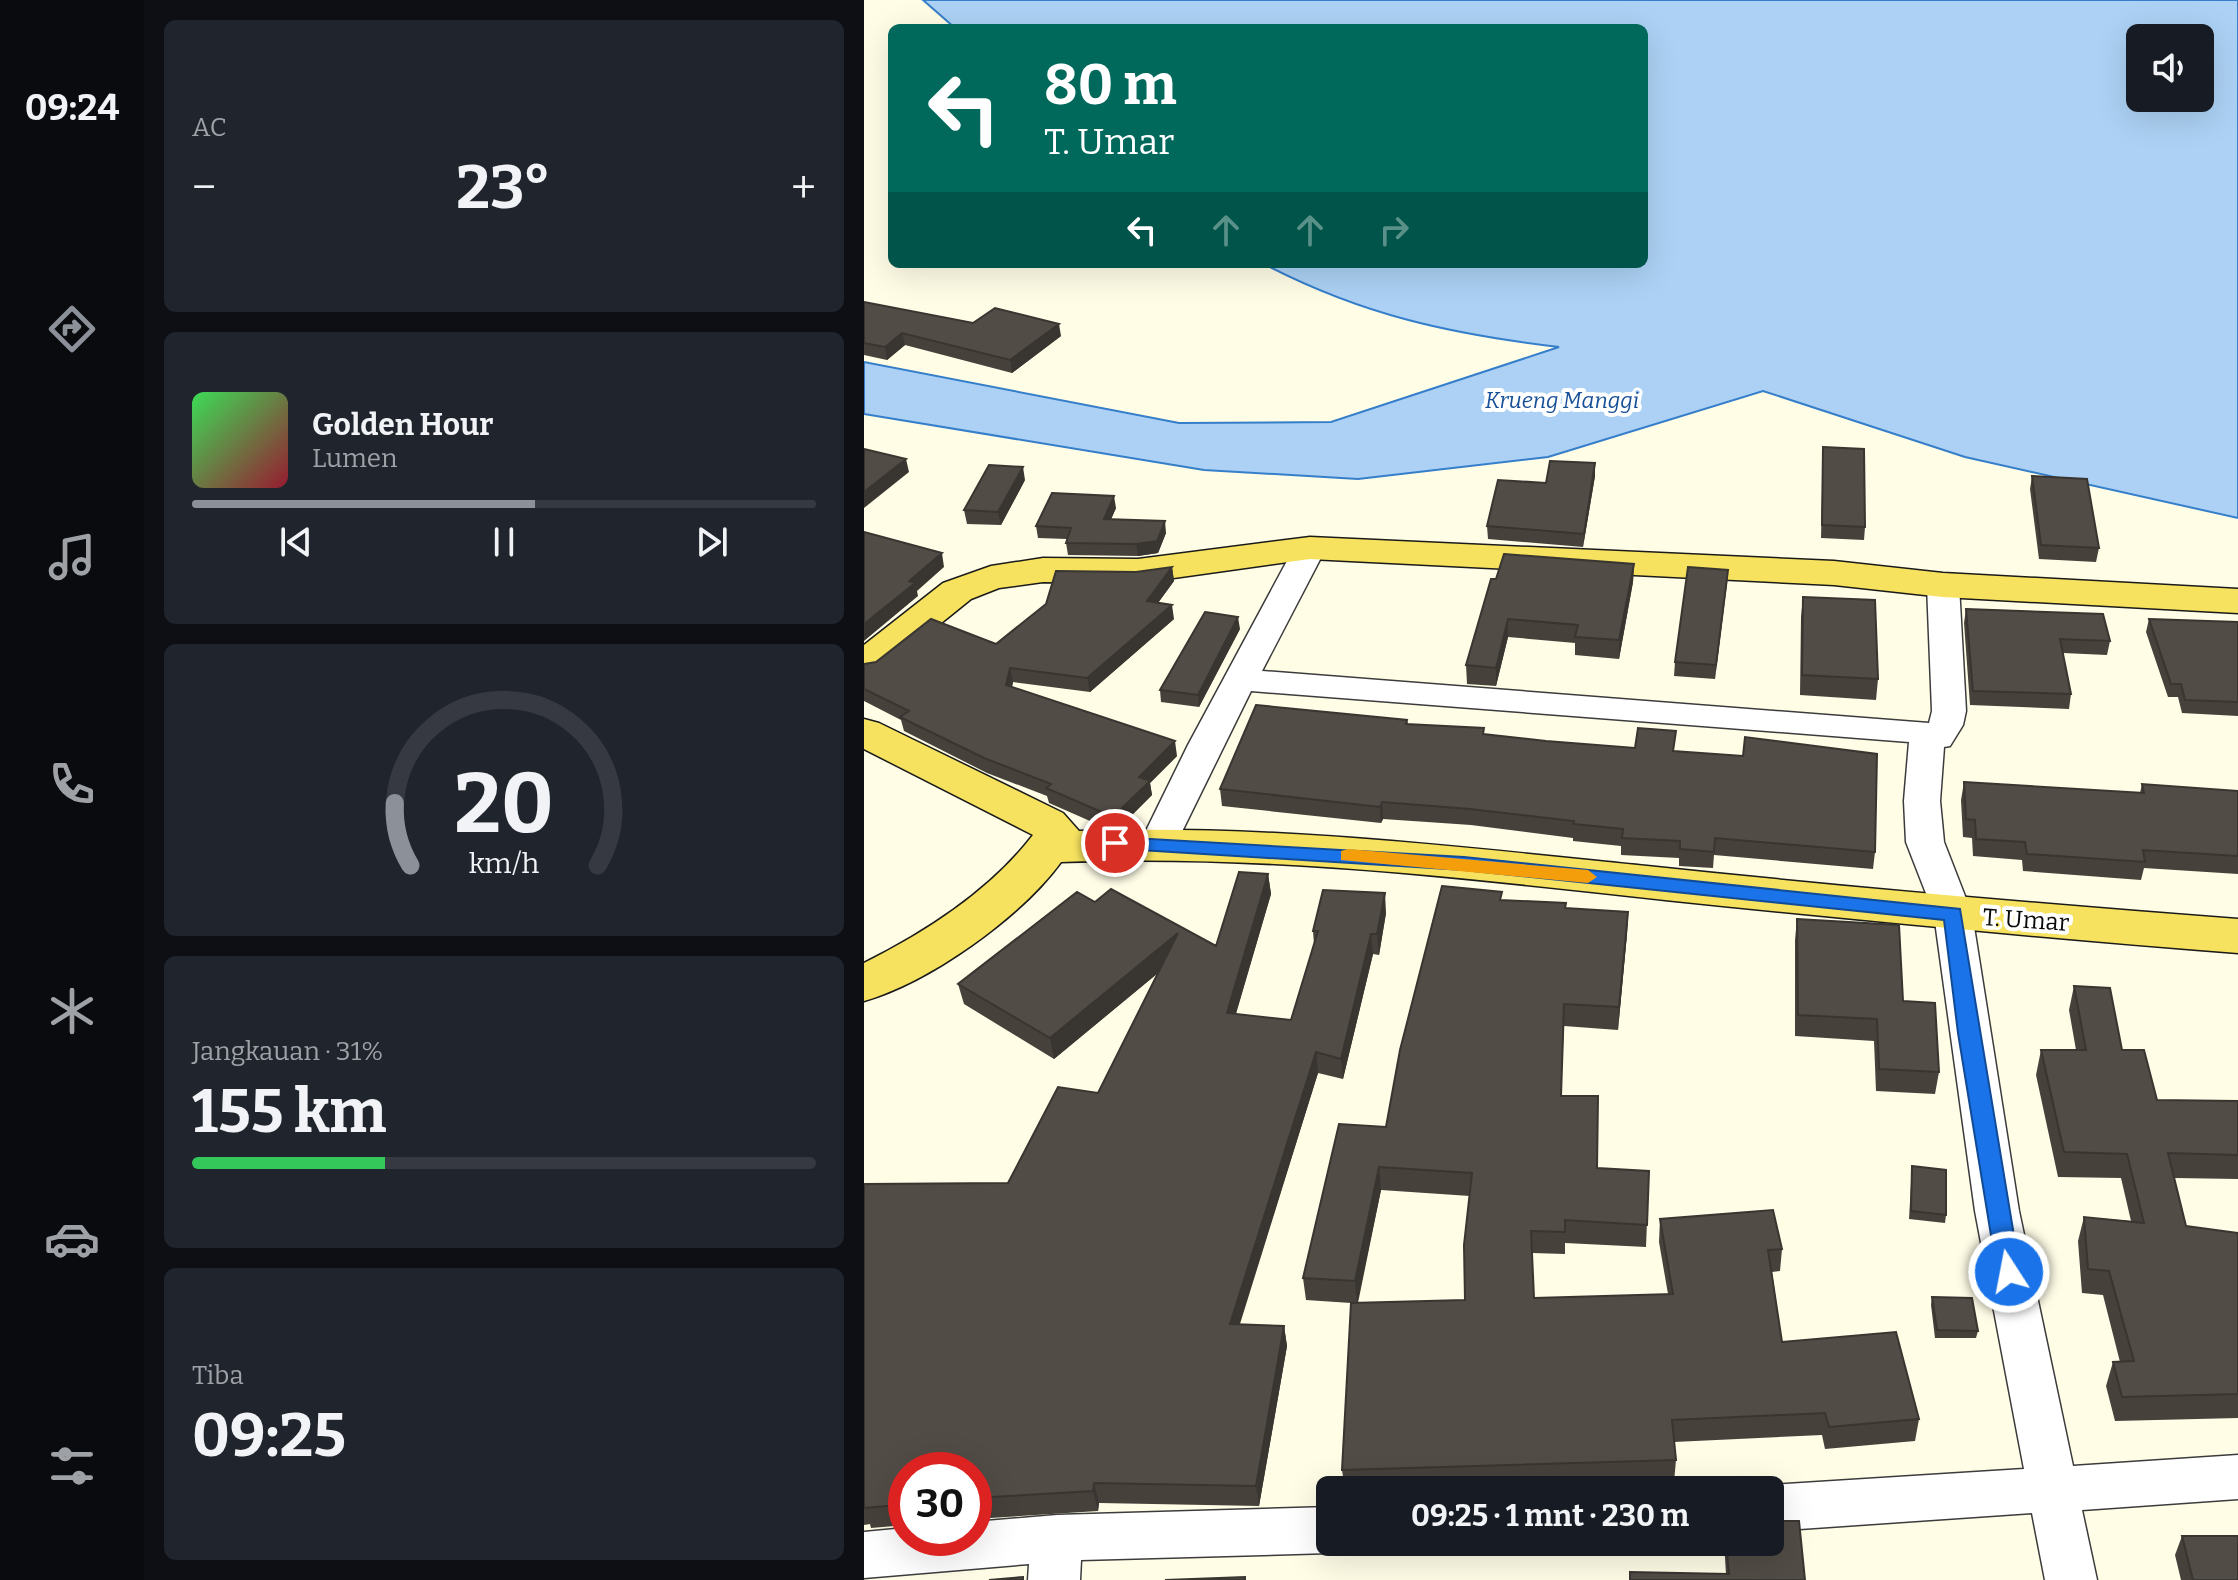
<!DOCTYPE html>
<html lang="id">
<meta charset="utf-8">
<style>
body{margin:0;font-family:Bitter,serif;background:#20242c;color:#f1f3f6;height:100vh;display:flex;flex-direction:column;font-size:30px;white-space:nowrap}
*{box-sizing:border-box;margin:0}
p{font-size:26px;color:#9ea1a6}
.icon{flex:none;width:44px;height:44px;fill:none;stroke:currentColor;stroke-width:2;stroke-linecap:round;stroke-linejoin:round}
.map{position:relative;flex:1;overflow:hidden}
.side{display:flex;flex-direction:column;gap:20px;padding:20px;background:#0d0f14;width:720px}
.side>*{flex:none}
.top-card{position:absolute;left:24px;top:24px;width:760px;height:244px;border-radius:12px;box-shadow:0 8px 32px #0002;background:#00695c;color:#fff;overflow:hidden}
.controls{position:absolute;left:1262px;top:24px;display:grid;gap:16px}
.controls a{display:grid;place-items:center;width:88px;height:88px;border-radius:12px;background:#171b24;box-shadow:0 8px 32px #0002;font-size:40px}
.speed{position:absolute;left:24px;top:1452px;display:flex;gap:16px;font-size:40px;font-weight:700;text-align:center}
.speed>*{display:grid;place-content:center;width:104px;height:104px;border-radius:50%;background:#171b24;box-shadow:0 8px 32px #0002;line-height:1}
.speed .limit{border:12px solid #d22;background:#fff;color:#111}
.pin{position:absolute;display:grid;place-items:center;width:68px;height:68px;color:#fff;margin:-34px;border:4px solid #fff;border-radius:50%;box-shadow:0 2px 8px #0007}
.me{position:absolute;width:88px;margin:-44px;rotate:349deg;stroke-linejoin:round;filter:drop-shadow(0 0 6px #0008)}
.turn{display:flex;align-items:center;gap:28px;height:168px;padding:0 24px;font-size:36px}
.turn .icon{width:104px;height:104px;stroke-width:2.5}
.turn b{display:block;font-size:56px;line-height:68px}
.lanes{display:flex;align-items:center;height:76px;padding:0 24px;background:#0003;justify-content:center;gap:40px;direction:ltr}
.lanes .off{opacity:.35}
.big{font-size:60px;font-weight:700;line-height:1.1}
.side .card{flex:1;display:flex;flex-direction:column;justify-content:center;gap:12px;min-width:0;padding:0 28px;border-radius:12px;background:#20242c}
.side .dial{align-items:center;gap:0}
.dial svg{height:208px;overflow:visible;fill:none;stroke:#363941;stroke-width:7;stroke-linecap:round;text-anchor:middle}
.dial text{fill:#f1f3f6;stroke:none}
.song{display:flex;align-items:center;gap:24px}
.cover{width:96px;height:96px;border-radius:12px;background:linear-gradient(135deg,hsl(130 70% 55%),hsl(350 70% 35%))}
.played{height:8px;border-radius:4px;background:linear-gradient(90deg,#8c9099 55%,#363941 55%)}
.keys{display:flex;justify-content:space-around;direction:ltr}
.heat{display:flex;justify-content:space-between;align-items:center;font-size:44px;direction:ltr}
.charge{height:12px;border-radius:6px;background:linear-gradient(90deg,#34c759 31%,#363941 0)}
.trip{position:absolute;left:452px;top:1476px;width:468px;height:80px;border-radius:12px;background:#171b24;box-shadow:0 8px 32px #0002;font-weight:700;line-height:80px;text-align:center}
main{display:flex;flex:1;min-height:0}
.tabs{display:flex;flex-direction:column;width:144px;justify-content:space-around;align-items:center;background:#090b0e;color:#9ea1a6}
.tabs .icon{width:56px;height:56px}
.tabs .active{color:#8c9099}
.tabs b{font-size:36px;color:#f1f3f6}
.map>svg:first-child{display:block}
</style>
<main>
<nav class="tabs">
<b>09:24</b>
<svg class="icon active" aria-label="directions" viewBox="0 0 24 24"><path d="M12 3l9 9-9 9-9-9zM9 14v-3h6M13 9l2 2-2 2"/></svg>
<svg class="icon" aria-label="music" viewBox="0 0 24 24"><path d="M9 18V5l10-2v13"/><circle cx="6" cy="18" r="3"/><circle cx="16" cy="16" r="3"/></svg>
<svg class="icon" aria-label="phone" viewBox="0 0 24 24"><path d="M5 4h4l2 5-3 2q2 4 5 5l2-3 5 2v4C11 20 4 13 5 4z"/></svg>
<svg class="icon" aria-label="climate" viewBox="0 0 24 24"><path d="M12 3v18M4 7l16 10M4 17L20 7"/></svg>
<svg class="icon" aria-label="car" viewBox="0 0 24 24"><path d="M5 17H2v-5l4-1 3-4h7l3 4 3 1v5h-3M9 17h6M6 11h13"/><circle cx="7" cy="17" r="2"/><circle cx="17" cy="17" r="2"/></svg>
<svg class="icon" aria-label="filters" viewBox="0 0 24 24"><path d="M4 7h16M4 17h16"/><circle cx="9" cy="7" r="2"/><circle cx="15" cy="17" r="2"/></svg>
</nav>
<section class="side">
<div class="card"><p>AC</p>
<div class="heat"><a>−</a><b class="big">23°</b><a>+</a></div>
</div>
<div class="card">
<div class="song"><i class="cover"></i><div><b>Golden Hour</b><p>Lumen</p></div></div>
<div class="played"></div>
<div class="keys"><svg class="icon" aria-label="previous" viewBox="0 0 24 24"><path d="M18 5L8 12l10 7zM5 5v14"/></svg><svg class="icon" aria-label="pause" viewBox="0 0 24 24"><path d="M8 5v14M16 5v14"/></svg><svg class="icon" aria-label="next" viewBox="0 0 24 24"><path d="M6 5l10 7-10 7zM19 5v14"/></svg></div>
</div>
<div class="card dial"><svg viewBox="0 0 100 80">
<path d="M14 69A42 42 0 1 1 86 69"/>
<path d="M14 69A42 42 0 0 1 8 45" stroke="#8c9099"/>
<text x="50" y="56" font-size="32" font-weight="700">20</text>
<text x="50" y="72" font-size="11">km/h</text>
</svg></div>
<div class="card"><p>Jangkauan · 31%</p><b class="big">155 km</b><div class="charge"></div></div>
<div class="card"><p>Tiba</p><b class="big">09:25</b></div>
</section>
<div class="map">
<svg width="1374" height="1580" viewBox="0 0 1374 1580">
<rect width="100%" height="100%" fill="#fffde6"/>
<path fill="#acd1f4" stroke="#357eca" stroke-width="2" fill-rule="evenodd" d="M59,0H1374V518L1101,457L899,391L684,457L494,479L340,470L0,414V362L315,423L467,422L695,347C586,334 498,315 400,264H780V28H91ZM1276,38H1336V98H1276Z"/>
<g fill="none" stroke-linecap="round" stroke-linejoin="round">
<defs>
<path id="street" d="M446,539L457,541L462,548L398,671L1065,723L1068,711L1063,585L1068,578L1079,575L1090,578L1095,585L1102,711L1099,725L1086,746L1080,747L1076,801L1080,842L1108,914L1155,1211L1209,1466L1374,1455V1499L1218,1510L1233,1580H1181L1168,1513L906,1531V1490H894L906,1485L1160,1469L1111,1211L1070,914L1042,842L1040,801L1045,742L387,691L308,852L295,855L282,852L276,843L324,745L430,548L435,541Z
M466,1507V1542H486L466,1553L217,1560L216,1580H164L165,1564L0,1578V1532L42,1528V1538H110V1522L193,1515Z"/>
<path id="primary" d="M446,537L970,561L1079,573L1374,589V613L1079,597L970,585L446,559L274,583L179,582L135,588L107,599L14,674L0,677V645L79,583L127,566L179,558L274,559Z
M0,719L15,723L199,813L215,831C403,824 595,847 783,866C980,887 1176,904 1374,919V953C1183,938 992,920 801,900C601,878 399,854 197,862C157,917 66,982 0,1001V963C62,932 126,891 169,835L0,749Z"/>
</defs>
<use href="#street" stroke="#3c3c3c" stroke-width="3"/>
<use href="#primary" stroke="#1a1a1a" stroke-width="3"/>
<use href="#street" fill="#fff" fill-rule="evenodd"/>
<use href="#primary" fill="#f6e25f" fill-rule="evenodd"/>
</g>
<path fill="#47413c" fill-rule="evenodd" d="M0,302L109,323L197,336L148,373L41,345L23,360L0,355Z
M959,447L1001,527L1000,540L957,538Z
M731,463V476L719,547L624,539L623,526L682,483Z
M1168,476L1235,548L1232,562L1175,559L1166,489Z
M161,480L137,525L103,524L100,510Z
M252,508L247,519L302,533L294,553L274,556L204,555L202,543L203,539L174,538L172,526Z
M770,564L769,582L755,659L711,655V643L644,637L632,686L603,684L602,665L632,579Z
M308,567L310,581L294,603L310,619L226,692L149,682L148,687L313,756L286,783L288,795L256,827L242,828L185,803L183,796L123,773L40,731L37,720L0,701V664L132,644L272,572Z
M864,570L851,679L810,676L811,662Z
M939,597L1014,679L1012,700L936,695L937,617Z
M1102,609L1246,641L1243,655L1199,653L1207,694L1205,709L1106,705L1100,623Z
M1285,619L1374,622V716L1318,713L1314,697H1304L1282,632Z
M376,629L335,707L297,702L296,690Z
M543,720L544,724L620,728V734L682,741L811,751L1011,852L1009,869L850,855L849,868L815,866V858L757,855V846L709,841V838L607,825L519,819L517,823L358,806L356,789Z
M1100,782L1276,793L1278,784L1374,791V874L1280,868L1277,880L1159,871L1158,860L1109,856L1108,838L1099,837L1097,800Z
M404,874L407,894L372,1014L427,1020L450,944L449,931L522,913L515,955L509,954L479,1079L454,1073L376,1324L420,1326L423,1346L395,1506L235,1503L234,1511L110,1519V1470H42V1525L7,1528L6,1524L0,1525V1184L144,1183L234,1093L294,973L190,1059L100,1004L94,984L231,902L352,946Z
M638,900L702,908L764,912L763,934L754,1030L700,1026L697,1096L733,1168L785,1171L782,1247L701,1243V1254L668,1253L670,1298L804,1294L795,1242L796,1219L918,1249L916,1271L908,1272L918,1342L1055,1419L1051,1441L961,1449L958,1435L810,1442L812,1460L810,1482L549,1490H481L478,1470L487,1303L442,1300L439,1278L522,1127ZM517,1190L606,1196L601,1300L494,1303Z
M933,919L1039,1001L1075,1072L1071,1094L1012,1091L1010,1041L931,1036V940Z
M1210,986L1293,1100L1374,1101V1179L1310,1178L1322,1226L1374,1233V1418L1251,1421L1242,1386L1249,1362H1256L1239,1295L1218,1293L1214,1241L1220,1217L1267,1221L1257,1178L1194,1177L1172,1075L1177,1050H1212L1205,1010Z
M1048,1166L1082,1215L1081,1223L1045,1219Z
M1068,1297L1114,1331L1112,1338H1071L1067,1305Z
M1318,1536L1374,1580H1317L1311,1555Z
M860,1542H906L941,1580L862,1574Z"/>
<path fill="#393531" d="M195,324L197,336L148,373L146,360Z
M38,333L41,345L23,360L21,347Z
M42,459L45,472L0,508V492Z
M731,463V476L719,547L720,534Z
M159,467L161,480L137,525L134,512Z
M250,496L252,508L242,531L240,519Z
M301,521L302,533L294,553L274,556L272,544Z
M78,553L80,567L53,591L54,596L0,641V624L45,581Z
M770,564L769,582L755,659V640Z
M308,567L310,581L285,615L283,601Z
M864,570L863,584L851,679L852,665Z
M308,605L310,619L226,692L223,678Z
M374,617L376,629L335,707L334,695Z
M644,619V637L632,686V668Z
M146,668L149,682L145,700L142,685Z
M311,741L313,756L286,783L288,795L256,827L253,813L275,777Z
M518,802L519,819L517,823L516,807Z
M404,874L407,894L366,1033L363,1013Z
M521,893L522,913L515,955L513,934Z
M764,912L763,934L754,1030L755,1007Z
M314,933L317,954L190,1059L186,1038Z
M507,934L509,954L479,1079L477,1059Z
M452,1052L454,1073L369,1344L366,1324Z
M515,1167L517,1190L493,1304L491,1281Z
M420,1326L423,1346L395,1506L392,1486Z
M230,1483L235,1503L234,1511L229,1491Z"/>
<path fill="#524c46" stroke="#393531" stroke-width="2" d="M0,302L109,323L131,308L195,324L146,360L38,333L21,347L0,343Z
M959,447L1000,449L1001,527L958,525Z
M0,449L42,459L0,492Z
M686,461L731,463L720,534L623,526L634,480L682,483Z
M125,465L159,467L134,512L100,510Z
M1168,476L1223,479L1235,548L1177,545Z
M188,493L250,496L240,519L301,521L293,541L272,544L202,543L207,528L172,526Z
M0,532L78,553L45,581L51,583L0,624Z
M640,554L770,564L755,640L711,637L714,625L644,619L632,668L602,665L627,579H632Z
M308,567L283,601L308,605L223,678L146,668L142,685L311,741L275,777L286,781L253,813H240L182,788L187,784L120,758L36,717L45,711L0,689V664L12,662L67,619L132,644L182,604L192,571L272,572Z
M824,567L864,570L852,665L811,662Z
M939,597L1011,600L1014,679L938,675Z
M1102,609L1239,614L1246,641L1196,639L1207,694L1109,691Z
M341,612L374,617L334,695L296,690Z
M1285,619L1374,622V702L1321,700L1317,684H1307Z
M392,705L543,720L542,724L620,728L619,734L682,741L771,748L774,728L812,731L809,751L879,756L881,737L1013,754L1011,852L851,838L850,852L816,849V841L758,838L759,829L709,824L710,821L606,809L518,802L516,807L356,789Z
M1100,782L1280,793L1278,784L1374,791V856L1279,850L1281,862L1163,854L1161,842L1112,839L1111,820L1102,819Z
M375,872L404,874L363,1013L427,1020L454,931H449L459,890L521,893L513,934H507L477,1059L452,1052L366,1324L420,1326L392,1486L230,1483L229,1491L110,1498V1470H42V1510H38L35,1505L0,1508V1184L144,1183L194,1087L234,1093L314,933L186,1038L94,984L213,892L231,902L247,889L352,946Z
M578,886L638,892L636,900L702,903L701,908L764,912L755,1007L700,1004L697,1096H734L733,1168L785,1171L783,1225L701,1220V1232L667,1231L670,1298L809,1294L796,1219L909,1210L918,1249L904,1250L918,1342L1032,1332L1055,1419L965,1427L961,1413L808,1420L812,1460L478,1470L487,1303L601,1300L600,1245L608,1173L515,1167L491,1281L439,1278L475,1124L522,1127L536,1050Z
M933,919L1035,925L1039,1001L1071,1003L1075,1072L1015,1069L1013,1019L934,1015Z
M1210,986L1246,988L1258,1050H1280L1293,1100L1374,1101V1155L1304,1153L1322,1226L1374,1233V1394L1258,1397L1249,1362L1270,1361L1245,1271L1224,1269L1220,1217L1280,1223L1263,1154L1200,1152L1177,1050H1222Z
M1048,1166L1082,1170V1215L1047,1211Z
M1068,1297L1108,1298L1114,1331L1073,1330Z
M906,1521H935L941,1580H766V1572L865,1574L862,1542H906Z
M1318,1536H1374V1580H1329Z
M159,1577V1580H125Z
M381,1577V1580H301Z"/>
<path fill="#1a73e8" stroke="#114b97" stroke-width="2" d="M251,837L600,857L1096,909L1156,1272L1153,1279H1137L1133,1272L1094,1033L1080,920L600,870L244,848L241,843Z"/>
<path fill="#f59e0b" d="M484,849L724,870L733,877L724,883L477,860V851Z"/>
<g text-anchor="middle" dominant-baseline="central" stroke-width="8" stroke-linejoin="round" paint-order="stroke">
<g font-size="22" font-style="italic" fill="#175097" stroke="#fff">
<text x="698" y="400">Krueng Manggi</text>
</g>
<g font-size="24" fill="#090909" stroke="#fff">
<text transform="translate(1162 920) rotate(4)">T. Umar</text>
</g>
</g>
</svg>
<div class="controls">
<a><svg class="icon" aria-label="sound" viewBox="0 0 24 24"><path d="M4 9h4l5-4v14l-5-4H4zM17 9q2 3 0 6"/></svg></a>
</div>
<div class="speed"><div class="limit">30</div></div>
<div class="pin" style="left:251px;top:843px;background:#d93025"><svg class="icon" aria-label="arrive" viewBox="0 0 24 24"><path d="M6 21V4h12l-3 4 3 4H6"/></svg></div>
<svg class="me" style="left:1145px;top:1272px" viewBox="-20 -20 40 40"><circle r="17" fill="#1a73e8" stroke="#fff" stroke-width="3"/><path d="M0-11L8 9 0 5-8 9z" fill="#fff"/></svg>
<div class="trip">09:25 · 1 mnt · 230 m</div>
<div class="top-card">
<div class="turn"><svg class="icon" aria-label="left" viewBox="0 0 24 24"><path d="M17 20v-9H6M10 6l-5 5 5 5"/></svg><div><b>80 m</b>T. Umar</div></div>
<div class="lanes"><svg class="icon" aria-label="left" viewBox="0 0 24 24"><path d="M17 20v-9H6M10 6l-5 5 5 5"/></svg><svg class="icon off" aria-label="ahead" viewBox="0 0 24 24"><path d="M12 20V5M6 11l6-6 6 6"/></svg><svg class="icon off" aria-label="ahead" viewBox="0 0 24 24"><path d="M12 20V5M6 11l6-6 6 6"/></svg><svg class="icon off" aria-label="right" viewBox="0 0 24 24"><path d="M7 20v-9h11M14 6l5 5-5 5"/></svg></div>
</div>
</div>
</main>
